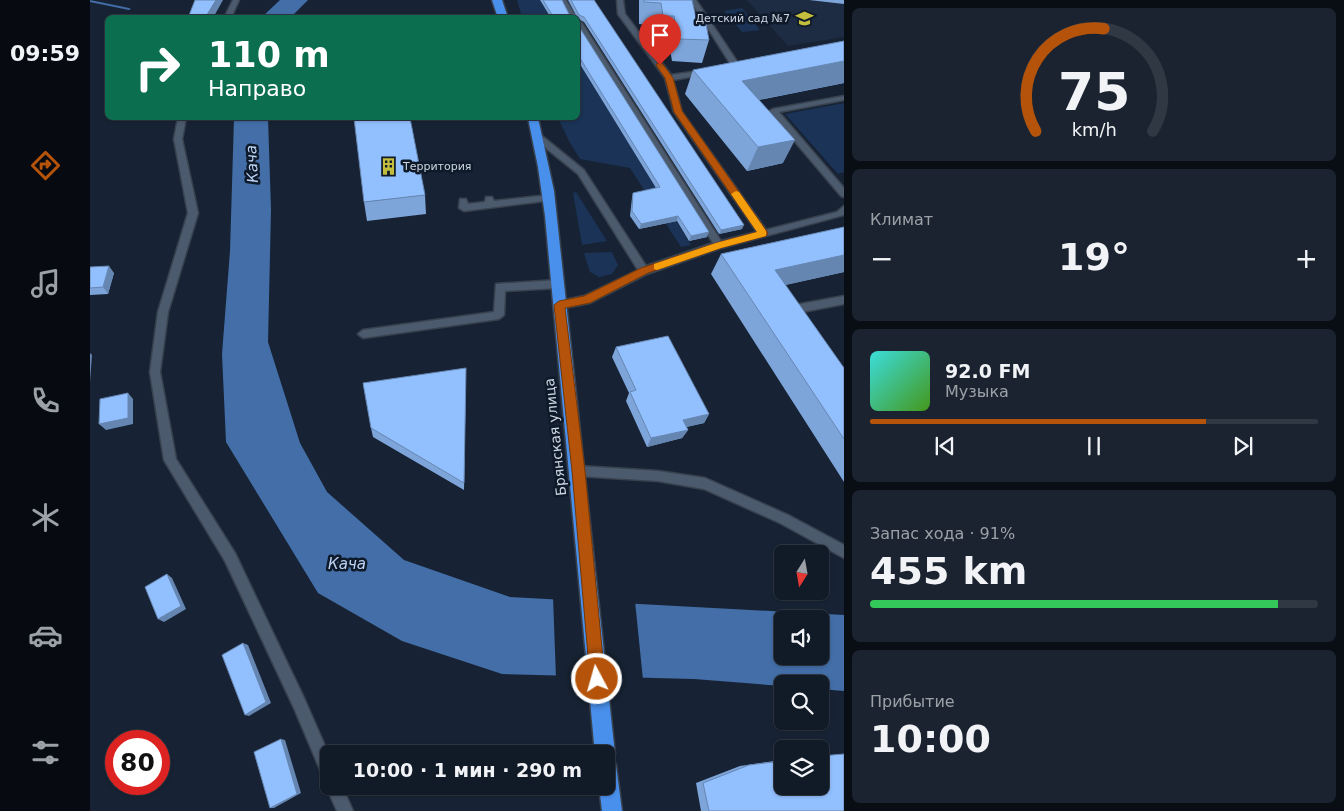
<!DOCTYPE html>
<html lang="ru">
<meta charset="utf-8">
<style>
body{margin:0;font-family:"DejaVu Sans",sans-serif;background:#1a232f;color:#f1f3f6;height:100vh;display:flex;flex-direction:column;font-size:19px;white-space:nowrap}
*{box-sizing:border-box;margin:0}
p{font-size:16px;color:#9ca1a7}
.icon{flex:none;width:28px;height:28px;fill:none;stroke:currentColor;stroke-width:2;stroke-linecap:round;stroke-linejoin:round}
.map{position:relative;flex:1;overflow:hidden}
.drawer{display:flex;flex-direction:column;gap:8px;padding:8px;background:#090e15;width:500px}
.drawer>*{flex:none}
.guide{position:absolute;left:15px;top:15px;width:475px;height:105px;border-radius:8px;box-shadow:0 1px 4px #0004,0 0 0 1px #303844;background:#0b6e4f;color:#fff;overflow:hidden}
.needle{width:32px;rotate:191deg}
.controls{position:absolute;left:684px;top:545px;display:grid;gap:10px}
.controls a{display:grid;place-items:center;width:55px;height:55px;border-radius:8px;background:#111a27;box-shadow:0 1px 4px #0004,0 0 0 1px #303844;font-size:25px}
.speed{position:absolute;left:15px;top:730px;display:flex;gap:10px;font-size:25px;font-weight:700;text-align:center}
.speed>*{display:grid;place-content:center;width:65px;height:65px;border-radius:50%;background:#111a27;box-shadow:0 1px 4px #0004,0 0 0 1px #303844;line-height:1}
.speed .limit{border:8px solid #d22;background:#fff;color:#111}
.pin{position:absolute;display:grid;place-items:center;width:42px;height:42px;color:#fff;margin:-51px -21px;border-radius:50% 50% 50% 0;rotate:-45deg;box-shadow:0 0 5px #0007}
.pin .icon{rotate:45deg}
.me{position:absolute;width:55px;margin:-28px;rotate:354deg;stroke-linejoin:round;filter:drop-shadow(0 0 4px #0008)}
.turn{display:flex;align-items:center;gap:18px;height:105px;padding:0 20px;font-size:22px}
.turn .icon{width:65px;height:65px;stroke-width:2.5}
.turn b{display:block;font-size:35px;line-height:42px}
.big{font-size:38px;font-weight:700;line-height:1.1}
.drawer .card{flex:1;display:flex;flex-direction:column;justify-content:center;gap:8px;min-width:0;padding:0 18px;border-radius:8px;background:#1a232f}
.drawer .dial{align-items:center;gap:0}
.dial svg{height:130px;overflow:visible;fill:none;stroke:#303844;stroke-width:7;stroke-linecap:round;text-anchor:middle}
.dial text{fill:#f1f3f6;stroke:none}
.song{display:flex;align-items:center;gap:15px}
.cover{width:60px;height:60px;border-radius:8px;background:linear-gradient(135deg,hsl(180 70% 55%),hsl(100 70% 35%))}
.played{height:5px;border-radius:2px;background:linear-gradient(90deg,#b45309 75%,#303844 75%)}
.keys{display:flex;justify-content:space-around;direction:ltr}
.heat{display:flex;justify-content:space-between;align-items:center;font-size:28px;direction:ltr}
.charge{height:8px;border-radius:4px;background:linear-gradient(90deg,#34c759 91%,#303844 0)}
.trip{position:absolute;left:230px;top:745px;width:295px;height:50px;border-radius:8px;background:#111a27;box-shadow:0 1px 4px #0004,0 0 0 1px #303844;font-weight:700;line-height:50px;text-align:center}
main{display:flex;flex:1;min-height:0}
.menu{display:flex;flex-direction:column;width:90px;justify-content:space-around;align-items:center;background:#070a10;color:#9ca1a7}
.menu .icon{width:35px;height:35px}
.menu .on{color:#b45309}
.menu b{font-size:22px;color:#f1f3f6}
.map>svg:first-child{display:block}
</style>
<main>
<nav class="menu">
<b>09:59</b>
<svg class="icon on" aria-label="directions" viewBox="0 0 24 24"><path d="M12 3l9 9-9 9-9-9zM9 14v-3h6M13 9l2 2-2 2"/></svg>
<svg class="icon" aria-label="music" viewBox="0 0 24 24"><path d="M9 18V5l10-2v13"/><circle cx="6" cy="18" r="3"/><circle cx="16" cy="16" r="3"/></svg>
<svg class="icon" aria-label="phone" viewBox="0 0 24 24"><path d="M5 4h4l2 5-3 2q2 4 5 5l2-3 5 2v4C11 20 4 13 5 4z"/></svg>
<svg class="icon" aria-label="climate" viewBox="0 0 24 24"><path d="M12 3v18M4 7l16 10M4 17L20 7"/></svg>
<svg class="icon" aria-label="car" viewBox="0 0 24 24"><path d="M5 17H2v-5l4-1 3-4h7l3 4 3 1v5h-3M9 17h6M6 11h13"/><circle cx="7" cy="17" r="2"/><circle cx="17" cy="17" r="2"/></svg>
<svg class="icon" aria-label="filters" viewBox="0 0 24 24"><path d="M4 7h16M4 17h16"/><circle cx="9" cy="7" r="2"/><circle cx="15" cy="17" r="2"/></svg>
</nav>
<div class="map">
<svg width="754" height="811" viewBox="0 0 754 811">
<rect width="100%" height="100%" fill="#172334"/>
<path fill="#1d2c42" d="M657,0H754V37L698,46Z"/>
<path fill="#1a3356" d="M427,0H450L461,17H432Z
M652,8L670,30L652,32L634,11Z
M488,61L601,245L591,247L540,168L490,159L479,141L468,118H488Z
M754,103V172L748,174L695,114Z
M486,192L517,241L492,245L483,193Z
M522,252L528,265L522,274L509,277L500,272L494,253Z"/>
<path fill="#436ea7" fill-rule="evenodd" d="M190,0H218L201,17H172Z
M144,118H178L181,210L178,342L210,443L237,492L314,560L420,597L754,615V691L730,689V684H692V686L604,679L412,674L312,641L228,593L136,442L132,354L140,251ZM692,619H730V656H692Z"/>
<path fill="#172334" d="M463,597L545,601L553,680L466,678Z"/>
<g fill="none" stroke-linecap="round" stroke-linejoin="round">
<path fill="#436ea7" fill-rule="evenodd" d="M0,0L39,8L41,9L39,10L0,2Z"/>
<defs>
<path id="lane" d="M143,0H149L141,18H134Z
M470,0H476L487,18H480Z
M527,0H533L535,14L581,75L616,70L620,72L616,74L583,80L592,112L676,230L747,212L754,206V215L631,248L557,274L500,303L469,309L464,305L465,302L494,296L548,270L488,174L446,140V136H452L494,170L556,266L623,243L488,28V21L492,23L631,241L667,232L584,112L575,78L528,14Z
M600,0H606L650,66L649,68H643Z
M754,96V100L689,112L754,188V197L751,196L679,111L683,109Z
M88,118H96L92,139L108,213L78,312L70,372L86,459L145,553L214,698L239,755V786H252L263,811H247L236,786L238,781L234,779L204,708L135,561L74,460L60,372L68,312L98,213L84,139Z
M459,195L464,198L462,200L374,211L369,208L370,199H376L378,204L395,202L396,197H402L404,201Z
M468,280L473,284L468,288L415,291L414,315L409,319L273,338L268,334L273,330L404,312L406,284Z
M754,296V304L712,312L714,315L709,319L705,318L700,309L705,305Z
M489,466L568,471L615,478L698,515L754,545V558L690,523L614,489L568,481L489,476L485,475L483,471L485,467Z"/>
<path id="highway" d="M402,0H412L418,18H408Z
M438,118H448L464,191L525,754L523,758L526,765L532,811H512L509,786H516V754H505L455,216L448,167Z"/>
</defs>
<use href="#lane" stroke="#38414e" stroke-width="3"/>
<use href="#highway" stroke="#38414e" stroke-width="3"/>
<use href="#lane" fill="#4c5a6e" fill-rule="evenodd"/>
<use href="#highway" fill="#4990ed" fill-rule="evenodd"/>
</g>
<path fill="#7ea5da" d="M450,0H472L479,14L486,15L478,0H504L652,229L629,234L494,22L488,19L487,17L461,18Z
M549,0H602L606,18L619,40L612,63L582,61L578,38H567L565,26L549,24Z
M719,0H754V4Z
M488,25L617,237L599,241L587,221L549,229L540,216L542,198L543,193L566,188L488,61Z
M754,41V83L669,100L693,163L657,171L595,94L603,70Z
M335,195L336,214L277,221L274,202Z
M754,227V272L695,285L754,368V482L621,274L631,254Z
M0,267L24,273L18,294L0,295Z
M526,347L619,414L614,423L596,427L598,430L592,438L557,447L536,401L539,393L522,357Z
M376,368L374,490L283,437L281,428Z
M692,760V786L754,811H611L606,783L650,766Z"/>
<path fill="#6686b2" d="M126,0H133L123,18H115Z
M754,61V83L643,105L652,81Z
M705,140L693,163L657,171L668,147Z
M588,216L587,221L549,229L551,224Z
M654,225L652,229L629,234L631,230Z
M619,232L617,237L599,241L601,236Z
M754,255V272L673,290L685,270Z
M19,266L24,273L18,294L13,287Z
M0,353L2,355L0,382Z
M38,393L43,399V424L16,430L9,424Z
M619,414L614,423L588,429L593,420Z
M598,430L592,438L557,447L561,438Z
M77,574L82,578L96,609L74,622L68,619Z
M153,643L158,645L181,703L159,716L155,715Z
M191,739L195,740L211,793L184,808H180Z"/>
<path fill="#92c0fe" stroke="#6686b2" d="M105,0H126L115,18H98Z
M453,0H472L479,14L487,15V18H464Z
M481,0H504L654,225L631,230L494,17L489,15Z
M554,0H602L606,18H615L619,40L588,39L584,16H573L571,3L554,2Z
M488,25L619,232L601,236L588,216L551,224L542,211L543,193L570,187L488,55Z
M754,41V61L652,81L705,140L668,147L603,70Z
M264,118H320L335,195L274,202Z
M754,227V255L685,270L754,368V439L631,254Z
M19,266L13,287L0,288V267Z
M578,336L619,414L593,420L598,430L561,438L540,392L546,390L526,347Z
M376,368L374,483L281,428L273,383Z
M38,393V418L9,424L10,399Z
M77,574L91,606L68,619L55,587Z
M153,643L176,702L155,715L132,655Z
M191,739L207,794L180,808L164,752Z
M754,754V811H619L613,783L659,765L692,761V786H730V756Z"/>
<path fill="#b45309" stroke="#753606" d="M567,63H572L583,78L592,111L678,233L676,236L631,248L558,273L500,303L475,308L495,471L515,679L512,684L507,687L502,684L500,679L482,471L464,305L469,301L494,296L551,268L626,243L667,232L584,112L575,78L566,65Z"/>
<path fill="#f59e0b" d="M646,191L649,192L676,231V236L631,248L567,270L564,269V264L626,243L667,232L641,194Z"/>
<defs>
<symbol id="school-bare" viewBox="-9 -9 18 18"><path d="M0-5L7-2L0 1L-7-2ZM-4 1L0 2.5L4 1V4Q0 6-4 4Z" fill="#c3bd3e" stroke="#0e1929" stroke-width="2.5" paint-order="stroke"/></symbol>
<symbol id="building-bare" viewBox="-9 -9 18 18"><path d="M-4-6H4V6H1V3H-1V6H-4ZM-2.5-4.3h1.7v1.8h-1.7ZM.8-4.3h1.7v1.8H.8ZM-2.5-1h1.7V.8h-1.7ZM.8-1h1.7V.8H.8Z" fill="#c3bd3e" stroke="#0e1929" stroke-width="2.5" paint-order="stroke"/></symbol>
</defs>
<g fill-rule="evenodd">
<use href="#school-bare" x="702" y="6" width="25" height="25"/>
<use href="#building-bare" x="286" y="154" width="25" height="25"/>
</g>
<g text-anchor="middle" dominant-baseline="central" stroke-width="5" stroke-linejoin="round" paint-order="stroke">
<g font-size="11" fill="#cdd6e1" stroke="#0e1929" text-anchor="end">
<text x="700" y="18">Детский сад №7</text>
<text x="313" y="166" text-anchor="start">Территория</text>
</g>
<g font-size="14" fill="#cdd6e1" stroke="#0e1929">
<text transform="translate(465 437) rotate(-96)">Брянская улица</text>
</g>
<g font-size="15" font-style="italic" fill="#bcd4f5" stroke="#0e1929">
<text transform="translate(162 164) rotate(-93)">Кача</text>
<text x="257" y="564">Кача</text>
</g>
</g>
</svg>
<div class="controls">
<a><svg class="needle" viewBox="-14 -14 28 28"><path d="M0-13l5 13h-10z" fill="#e53935"/><path d="M0 13l5-13h-10z" fill="#9ca1a7"/></svg></a>
<a><svg class="icon" aria-label="sound" viewBox="0 0 24 24"><path d="M4 9h4l5-4v14l-5-4H4zM17 9q2 3 0 6"/></svg></a>
<a><svg class="icon" aria-label="search" viewBox="0 0 24 24"><circle cx="10" cy="10" r="6"/><path d="M15 15l6 6"/></svg></a>
<a><svg class="icon" aria-label="layers" viewBox="0 0 24 24"><path d="M12 4l9 5-9 5-9-5zM3 14l9 5 9-5"/></svg></a>
</div>
<div class="speed"><div class="limit">80</div></div>
<div class="pin" style="left:570px;top:65px;background:#d93025"><svg class="icon" aria-label="arrive" viewBox="0 0 24 24"><path d="M6 21V4h12l-3 4 3 4H6"/></svg></div>
<svg class="me" style="left:507px;top:679px" viewBox="-20 -20 40 40"><circle r="17" fill="#b45309" stroke="#fff" stroke-width="3"/><path d="M0-11L8 9 0 5-8 9z" fill="#fff"/></svg>
<div class="trip">10:00 · 1 мин · 290 m</div>
<div class="guide">
<div class="turn"><svg class="icon" aria-label="right" viewBox="0 0 24 24"><path d="M7 20v-9h11M14 6l5 5-5 5"/></svg><div><b>110 m</b>Направо</div></div>
</div>
</div>
<section class="drawer">
<div class="card dial"><svg viewBox="0 0 100 80">
<path d="M14 69A42 42 0 1 1 86 69"/>
<path d="M14 69A42 42 0 0 1 56 6" stroke="#b45309"/>
<text x="50" y="56" font-size="32" font-weight="700">75</text>
<text x="50" y="72" font-size="11">km/h</text>
</svg></div>
<div class="card"><p>Климат</p>
<div class="heat"><a>−</a><b class="big">19°</b><a>+</a></div>
</div>
<div class="card">
<div class="song"><i class="cover"></i><div><b>92.0 FM</b><p>Музыка</p></div></div>
<div class="played"></div>
<div class="keys"><svg class="icon" aria-label="previous" viewBox="0 0 24 24"><path d="M18 5L8 12l10 7zM5 5v14"/></svg><svg class="icon" aria-label="pause" viewBox="0 0 24 24"><path d="M8 5v14M16 5v14"/></svg><svg class="icon" aria-label="next" viewBox="0 0 24 24"><path d="M6 5l10 7-10 7zM19 5v14"/></svg></div>
</div>
<div class="card"><p>Запас хода · 91%</p><b class="big">455 km</b><div class="charge"></div></div>
<div class="card"><p>Прибытие</p><b class="big">10:00</b></div>
</section>
</main>
